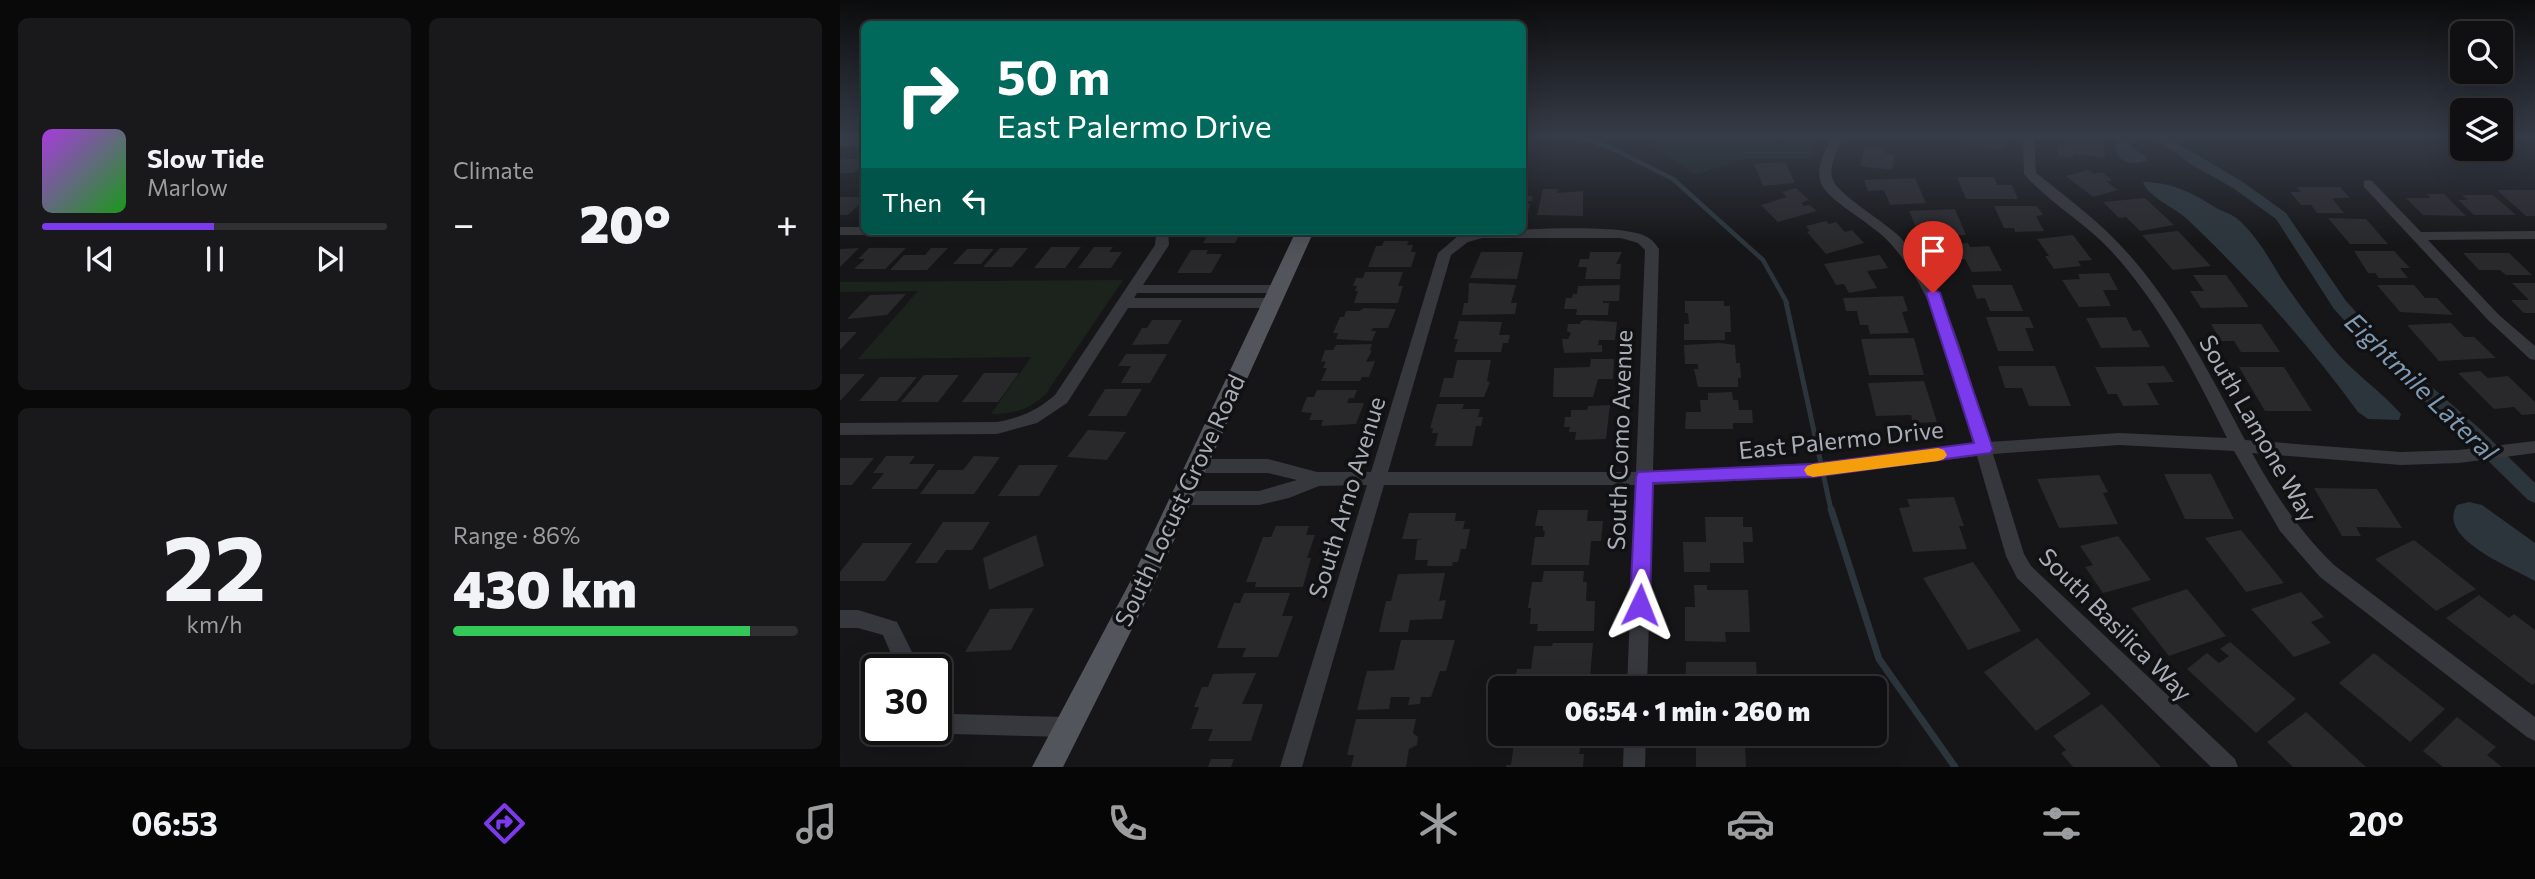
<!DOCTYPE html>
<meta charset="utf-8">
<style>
body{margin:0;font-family:Commissioner,sans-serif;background:#19191b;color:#f1f3f6;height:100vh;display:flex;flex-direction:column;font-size:26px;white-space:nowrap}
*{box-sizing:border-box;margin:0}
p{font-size:23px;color:#9c9d9f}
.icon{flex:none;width:38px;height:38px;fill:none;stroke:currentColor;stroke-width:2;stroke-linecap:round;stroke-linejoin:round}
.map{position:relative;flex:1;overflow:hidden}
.panel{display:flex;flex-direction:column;gap:18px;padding:18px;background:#09090a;width:840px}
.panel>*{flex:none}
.guide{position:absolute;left:21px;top:21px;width:665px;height:214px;border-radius:10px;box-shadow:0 7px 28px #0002,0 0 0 2px #303032;background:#00695c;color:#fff;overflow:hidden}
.buttons{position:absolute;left:1610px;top:21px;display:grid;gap:14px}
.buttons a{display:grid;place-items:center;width:63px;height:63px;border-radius:10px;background:#101012;box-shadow:0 7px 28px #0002,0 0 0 2px #303032;font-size:35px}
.speed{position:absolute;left:21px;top:654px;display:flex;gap:14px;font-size:35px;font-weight:700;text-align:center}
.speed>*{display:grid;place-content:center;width:91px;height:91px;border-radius:50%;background:#101012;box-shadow:0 7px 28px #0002,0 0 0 2px #303032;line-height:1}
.speed .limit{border:4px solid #111;border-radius:10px;background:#fff;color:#111}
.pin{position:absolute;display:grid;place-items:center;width:60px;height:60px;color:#fff;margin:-72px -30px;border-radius:50% 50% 50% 0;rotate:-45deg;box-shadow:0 0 7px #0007}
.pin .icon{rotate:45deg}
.me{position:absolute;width:77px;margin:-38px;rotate:2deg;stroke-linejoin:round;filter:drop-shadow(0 0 5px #0008)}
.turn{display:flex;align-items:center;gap:24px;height:147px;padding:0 21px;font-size:32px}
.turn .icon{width:91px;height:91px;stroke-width:2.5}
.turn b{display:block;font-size:49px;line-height:60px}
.then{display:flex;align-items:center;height:66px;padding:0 21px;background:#0003;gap:14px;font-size:26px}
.big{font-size:52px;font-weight:800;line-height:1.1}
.panel .tile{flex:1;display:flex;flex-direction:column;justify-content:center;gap:10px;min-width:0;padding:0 24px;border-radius:10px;background:#19191b}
.panel .dial{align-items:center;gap:0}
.dial b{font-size:91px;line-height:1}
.song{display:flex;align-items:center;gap:21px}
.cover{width:84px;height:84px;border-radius:10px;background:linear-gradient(135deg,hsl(280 70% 55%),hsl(120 70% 35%))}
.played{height:7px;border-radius:4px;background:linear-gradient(90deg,#7c3aed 50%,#303032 50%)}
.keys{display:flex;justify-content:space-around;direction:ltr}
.heat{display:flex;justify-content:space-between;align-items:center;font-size:38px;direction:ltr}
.charge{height:10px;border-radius:5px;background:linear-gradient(90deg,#34c759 86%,#303032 0)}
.panel .tiles{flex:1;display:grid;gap:18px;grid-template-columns:repeat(2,1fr)}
.trip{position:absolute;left:648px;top:676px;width:399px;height:70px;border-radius:10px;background:#101012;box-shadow:0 7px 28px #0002,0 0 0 2px #303032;font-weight:800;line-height:70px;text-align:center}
.dock{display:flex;height:112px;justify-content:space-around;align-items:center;background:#060607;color:#9c9d9f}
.dock .icon{width:49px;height:49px}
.dock .active{color:#7c3aed}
.dock b{font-size:32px;color:#f1f3f6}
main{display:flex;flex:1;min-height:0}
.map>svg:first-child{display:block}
</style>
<main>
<section class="panel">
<div class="tiles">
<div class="tile">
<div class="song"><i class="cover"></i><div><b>Slow Tide</b><p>Marlow</p></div></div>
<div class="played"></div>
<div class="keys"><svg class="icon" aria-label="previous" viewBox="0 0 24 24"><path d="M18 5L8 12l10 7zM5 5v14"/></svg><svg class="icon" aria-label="pause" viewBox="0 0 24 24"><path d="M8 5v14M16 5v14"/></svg><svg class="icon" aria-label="next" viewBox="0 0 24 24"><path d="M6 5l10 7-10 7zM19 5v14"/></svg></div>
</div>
<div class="tile"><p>Climate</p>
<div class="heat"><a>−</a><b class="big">20°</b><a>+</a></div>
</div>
<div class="tile dial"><b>22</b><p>km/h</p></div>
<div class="tile"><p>Range · 86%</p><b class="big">430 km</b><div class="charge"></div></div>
</div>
</section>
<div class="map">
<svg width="1695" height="767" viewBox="0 0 1695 767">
<rect width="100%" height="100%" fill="#161618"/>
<path fill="#1c231d" d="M801,137H978L969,159H903L855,175Z
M283,280L205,395C188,410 174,414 151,414L191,357L18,359L78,291L0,292V282Z"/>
<path fill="#2c353c" d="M1281,139L1288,140L1293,148L1306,156V161C1292,165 1277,164 1275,146Z
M1303,182C1330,182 1351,192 1373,206C1382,212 1392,213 1400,221C1417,237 1429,258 1441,278C1457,301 1474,325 1492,347C1512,372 1540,390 1561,414L1559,420L1528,419L1518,412C1468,343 1409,278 1347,219C1334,207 1308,197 1303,182Z
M1629,502L1642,505L1695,543V581C1672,567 1596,539 1617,505Z"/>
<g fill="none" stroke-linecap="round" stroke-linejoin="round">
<path stroke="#2c353c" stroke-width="4.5" d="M740,137L771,148L833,179L923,260L947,303"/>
<path stroke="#2c353c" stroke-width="5" d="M946,302L991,510"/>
<path stroke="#2c353c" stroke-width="7" d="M991,509L1039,659L1115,767"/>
<path fill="#2c353c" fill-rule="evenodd" d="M1313,137H1327L1403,182L1446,213L1506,301L1557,357L1639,428L1695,483V503L1688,500L1625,438L1545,365L1494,309L1436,219L1393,188L1352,165Z"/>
</g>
<path fill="#29292c" d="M1127,137H1163V150L1126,146Z
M1223,137L1263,142L1265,158L1233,154V158L1218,156V145L1229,146V143L1223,142Z
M1025,146L1045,149L1044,153L1055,155L1052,170L1020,166Z
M3,159H24V163L14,173H0V161Z
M945,162L955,183L923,186L914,164Z
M1248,170L1254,174L1262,172L1272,180L1267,182L1278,190L1253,197L1226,176Z
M1117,177H1154L1157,185H1172L1178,199H1126Z
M1075,178L1086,203L1050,205L1044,190L1028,191L1024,180Z
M1457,187H1500L1510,198H1492L1504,213H1477L1471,205H1461L1450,192H1461Z
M956,188L969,200L961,203L964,206L970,205L977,211L938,222L921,205L947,197L942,192Z
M703,189H718L717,193L743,191V216L697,215Z
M1657,190H1695V216H1686Z
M1587,194H1604L1626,216L1583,215L1566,198H1590Z
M682,195L693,196L692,201H687V204H690L687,216H682Z
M1622,195H1653L1676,215H1634L1618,200H1628Z
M0,197H24V200L8,215H0Z
M1305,198L1334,225L1300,231L1286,217L1279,218L1263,202Z
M1154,206H1197L1203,215L1196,216L1204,231L1175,232L1174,228H1164Z
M1115,209L1126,235L1097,236L1092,224L1075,225L1069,211Z
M1488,218L1526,219L1548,244H1510Z
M986,221L989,224L996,222L1005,232L1012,230L1024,243L986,254L967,232L970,231L966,226Z
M370,231H401L395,243H363Z
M1338,231L1371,266L1333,270L1302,235Z
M1233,235L1252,260L1238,261L1241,266L1214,269L1205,256H1209L1197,239Z
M544,241H569L567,245H573L571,252H576L571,267H528L536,246H542Z
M1128,243L1130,247L1149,246L1162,271L1132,272L1125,259L1108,260L1101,245Z
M211,247H241L225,268H194Z
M254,247H273L269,252H282L271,268H238Z
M19,248L0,267V249Z
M29,248H66L45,269H14L25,259H18Z
M91,248H108L87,270H50L64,255H85Z
M160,248H188L172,267H143Z
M127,249H154L141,264H113Z
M351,250H368L366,254H382L371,273H337Z
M1514,251H1554L1570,268H1560L1568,278H1539L1535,273H1528Z
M641,252H683L677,279L630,278Z
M750,252H782L776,264H781L780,279H745L747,267H738L740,259H749Z
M1623,253H1669L1692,275H1666L1660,270H1639Z
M1040,255L1048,268L1027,271L1037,288L1009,293L1004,284L996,285L984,264Z
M525,272H563L558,286H563L558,303H514L518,291H515L517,286H513L516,278H523Z
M1269,273L1278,290H1263L1271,306L1239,307L1222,280L1240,279L1238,274Z
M1353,275H1386L1409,307L1361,308L1350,291H1364Z
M629,283L676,285L671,303H677L675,314L622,315L624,303H628Z
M1672,283H1695V313H1684L1671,300H1689Z
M780,285L779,301H763V303H769L768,315H736L737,309H724L726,298H732L733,294H737L738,286Z
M1132,285H1172L1183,311H1150L1145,298L1137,299Z
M1537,285H1574L1585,298H1597L1613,315L1560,312Z
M66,294L47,315L7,319L30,295Z
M1063,296L1068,311L1062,312L1069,333L1030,334L1028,325H1020L1017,311H1006L1003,298Z
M845,301H884V306H890L891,332H885V340H844V324H849L848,313H845Z
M524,308L556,309L548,328H533L531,331H536L532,341L496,339L498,333H493L500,317H504L506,311H519Z
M1146,317H1189L1194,328H1185L1194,351H1158Z
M1286,317L1293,331L1301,330L1310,347L1261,348L1246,318Z
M312,320H342L328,344L292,345L302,328H307Z
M745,320L777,322L775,340H759L758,345H762V352L724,353L722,339H728L731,333L727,331L728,324H740L741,321Z
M619,321L662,322L659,335H670L668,343H663L661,352H614L618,339H614Z
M1611,323L1624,337H1634L1656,358L1599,361L1567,325Z
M1371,324H1421L1440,352H1401L1394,341H1381Z
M0,332H17L0,350Z
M1074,338L1084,375H1029L1021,339Z
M880,343L895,345L896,363H900L901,378H898V387H858L854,369H858V364H845L844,345Z
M532,344L530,350H532L526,362L535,361L529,377H522L520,381H481L487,368H483L486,361L481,362L485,350H493L496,345Z
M286,354H327L310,383H281L291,366H278Z
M751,359H774L773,379H758L753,397H713L714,368L750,367Z
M617,360H651L647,381L650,382L644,397H599L604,378H613Z
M1158,366H1215L1231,406H1189L1182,388H1165Z
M1324,366L1334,382L1307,383L1319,405L1283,406L1277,394H1268L1255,367Z
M1399,367H1444L1472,411H1425Z
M1640,371L1648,378L1668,376L1695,402V414L1682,415L1674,407L1654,409L1618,373Z
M144,373H179L158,402H122Z
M0,374H25L0,401Z
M84,375H119L98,402H61Z
M40,377H77L57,401H19Z
M1084,381L1097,422L1073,423L1071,415L1036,416L1028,383Z
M265,389H302L286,416H248Z
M477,390H517L514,398H509L507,403H524L516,424L481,426L483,420H469L472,413L461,412L467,397H474Z
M892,392L893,400H898L899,410H912L913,423H893V429H845L846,412H861L860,400H868V393Z
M597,404H624L622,409H640L638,417H643L641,426H636L632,446H595L598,433H592L593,428H590Z
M770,405L766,439L735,440L736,432H729L730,427H724L725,417H731V410H747L748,406Z
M248,430L286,432L267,460L227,457Z
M46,456H75L69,464H95L77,489H31L44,473H33Z
M134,456L160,457L134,494H80L98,470H123Z
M0,458H34L12,485H0Z
M179,465H218L199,496H158Z
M1324,474H1371L1394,519H1345Z
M1259,475L1268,492L1263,493L1278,524L1219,528L1197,479Z
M1474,488L1537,489L1562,528L1516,527L1521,536H1502Z
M1114,497L1124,526H1119L1127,549L1073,552L1059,508L1070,507L1067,499Z
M698,510H748L747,521H763L761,541H751L749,565H691L695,537H704L705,531H703V526H695Z
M569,513H616L615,521H625L623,529H630L626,549H621L618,562H613L612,566H587L588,560H575L577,540L582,539H562Z
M865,517H903V527H912L913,542H903L904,563H870V572H844L843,542H866Z
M103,522H150L132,550H106L97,563H75Z
M436,526H469L466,535H475L467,558H471L463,587H415L416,582H406L423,537H431Z
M1401,530L1444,583L1406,592L1365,538Z
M196,535L204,566L149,590L143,558Z
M1278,536L1311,580L1263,593L1245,567L1253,565L1240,546Z
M1574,540L1636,589L1596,611L1535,559Z
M23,543H72L45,581H0V572Z
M1133,562L1181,631L1128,650L1083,578Z
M704,571H744L743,582H747L746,601H755L754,631H697L698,624H690L691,608H688L692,582H702Z
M605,573L599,601L606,600L602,619L570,620L568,632H539L546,601H551L558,574Z
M854,585H867V590H908L910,632H885L886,642L845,641V607H855Z
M1347,589L1386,636L1329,656L1291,608Z
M1461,592L1484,617L1471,622L1491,643L1454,657L1411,609Z
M404,593H450L442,616H453L438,657H402L406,648H377L394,603H400Z
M1639,595L1669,618L1674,614L1695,630V683L1692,685L1606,618Z
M194,608L171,650L125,652L150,609Z
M1197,638L1251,694L1196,731L1144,672Z
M561,640H615L606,671H600L591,697H581L580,704L568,705L570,697H551L549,709L517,710L527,671L554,670Z
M1390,642L1456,699L1416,733L1347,669L1367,653L1379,663L1389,656L1380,649Z
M713,643H753L750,677H745L747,688H681L682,685H674L677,669H691L694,646H712Z
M1534,653L1605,709L1570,742L1499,683Z
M846,662H916L917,676H933L934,688H845Z
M416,673L402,704H423L411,741H368L373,729H351L359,707H354L362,687H368L373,674Z
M1262,704L1321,767H1233L1221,753L1226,750L1213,736Z
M1466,712L1526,767H1453L1427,742Z
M1617,717L1656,747L1647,755L1662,767H1603L1583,751Z
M516,719H576L573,733L578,737L577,745L569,749L566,767H511L514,755H507Z
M665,733H743L739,754H744L743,767H666V765H671L674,743H664Z
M856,745H905L906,767H856Z
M371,759H394L391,767H368Z"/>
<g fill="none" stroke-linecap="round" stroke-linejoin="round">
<path fill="#37383d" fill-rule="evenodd" d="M992,137H1003C998,151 986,168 994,182C1002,197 1045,222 1060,237C1113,297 1126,368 1149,442L1279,433L1387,438C1355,374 1321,305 1272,252C1246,223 1209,203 1184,174L1183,137H1194L1196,173C1229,199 1264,225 1292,258C1338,311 1372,378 1405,440L1561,452L1619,450L1695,441V453L1619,463L1561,465L1412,453C1435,495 1460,532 1494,565L1695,717V741L1687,737L1480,577L1440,531L1394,451L1279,445L1153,454L1184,554L1191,566L1395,759L1398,767H1371L1177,578L1166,556L1137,456L974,477L813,485L807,688H787L795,485H544L462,767H440L527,485L479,486L449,498L419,505H342L336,503L333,498L336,493L342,491H419L457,480L428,473H358L352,471L349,466L352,461L358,459H428L477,472H531L598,253L618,236L637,231C672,231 781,222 807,237C812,239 816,245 819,249L813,471L974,463L1133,444C1113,374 1100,297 1049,242C1034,225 994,204 983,187C973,171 985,152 992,137ZM642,238H781L798,243L805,250L796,472H548L611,255L628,242Z
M24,140V146L0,147V141Z
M1528,180L1532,181L1581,232L1695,231V239L1588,240L1659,315L1695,346V360L1690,359L1649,321L1524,187V181Z
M0,227H24V231H76L69,235H0Z
M312,231H328L329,245L303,285H438L445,289L438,293H297L294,298H431L438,303L431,308H288L227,403L197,423L157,434L0,435V423L157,422C180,418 198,410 215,395L315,245L316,235Z
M0,610H18L57,622L74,656L78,670H58L43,635L18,628H0Z
M96,707L113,714L227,717L235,720L238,727L235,734L227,737L113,734L96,728Z
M784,733H806L805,767H783Z"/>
<path fill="#53555c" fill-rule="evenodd" d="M456,231H474L312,589L223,767H192L290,582Z"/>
</g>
<linearGradient id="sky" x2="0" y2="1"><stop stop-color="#0c0c0d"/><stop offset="0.56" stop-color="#363c48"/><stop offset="1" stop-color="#363c48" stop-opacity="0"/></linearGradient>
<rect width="1695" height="244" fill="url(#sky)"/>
<path fill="#7c3aed" stroke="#51269a" stroke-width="2" d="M1093,289L1100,293L1153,449L1150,453L973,477L813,483L810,605L807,611L800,613L793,611L790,605L796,477L798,472L973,464L1134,443L1086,293Z"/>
<path fill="#f59e0b" d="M1098,448L1104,450L1107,455L1104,459L1098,461L973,477L967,475L964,470L967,466L973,464Z"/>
<g text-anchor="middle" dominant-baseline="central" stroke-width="7" stroke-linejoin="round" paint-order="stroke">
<g font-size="24" fill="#a8adb8" stroke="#111113">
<text transform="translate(1419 428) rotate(60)">South Lamone Way</text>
<text transform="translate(1001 439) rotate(-6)">East Palermo Drive</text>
<text transform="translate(779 440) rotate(-88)">South Como Avenue</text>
<text transform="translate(506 497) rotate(-73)">South Arno Avenue</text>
<text transform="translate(339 500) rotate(-65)">South Locust Grove Road</text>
<text transform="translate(1276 624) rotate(45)">South Basilica Way</text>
</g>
<g font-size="26" font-style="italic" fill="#7f9bb3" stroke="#111113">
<text transform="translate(1582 386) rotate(44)">Eightmile Lateral</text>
</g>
</g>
</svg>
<div class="buttons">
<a><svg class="icon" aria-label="search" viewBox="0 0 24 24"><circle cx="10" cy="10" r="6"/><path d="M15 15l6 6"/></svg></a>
<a><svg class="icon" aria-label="layers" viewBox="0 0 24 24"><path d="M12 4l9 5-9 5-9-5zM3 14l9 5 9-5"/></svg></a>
</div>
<div class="speed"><div class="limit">30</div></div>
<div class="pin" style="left:1093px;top:293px;background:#d93025"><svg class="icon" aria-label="arrive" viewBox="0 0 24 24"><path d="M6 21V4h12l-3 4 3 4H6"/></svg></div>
<svg class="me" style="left:800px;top:605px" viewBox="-20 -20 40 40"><path d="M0-17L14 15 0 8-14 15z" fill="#7c3aed" stroke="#fff" stroke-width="4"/></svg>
<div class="trip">06:54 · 1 min · 260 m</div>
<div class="guide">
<div class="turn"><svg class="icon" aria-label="right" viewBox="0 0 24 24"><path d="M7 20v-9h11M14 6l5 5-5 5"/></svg><div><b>50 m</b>East Palermo Drive</div></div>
<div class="then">Then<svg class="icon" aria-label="left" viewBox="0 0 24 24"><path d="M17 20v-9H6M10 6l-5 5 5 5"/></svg></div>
</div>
</div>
</main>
<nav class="dock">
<b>06:53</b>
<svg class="icon active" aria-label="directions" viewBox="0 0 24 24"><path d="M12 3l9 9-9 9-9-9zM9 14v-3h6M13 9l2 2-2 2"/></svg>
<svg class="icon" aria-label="music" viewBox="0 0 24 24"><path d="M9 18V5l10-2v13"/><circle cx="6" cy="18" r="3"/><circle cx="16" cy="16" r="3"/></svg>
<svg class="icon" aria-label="phone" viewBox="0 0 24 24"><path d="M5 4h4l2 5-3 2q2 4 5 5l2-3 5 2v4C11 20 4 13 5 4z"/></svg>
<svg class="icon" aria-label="climate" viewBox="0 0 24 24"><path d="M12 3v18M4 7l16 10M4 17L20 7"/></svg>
<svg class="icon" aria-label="car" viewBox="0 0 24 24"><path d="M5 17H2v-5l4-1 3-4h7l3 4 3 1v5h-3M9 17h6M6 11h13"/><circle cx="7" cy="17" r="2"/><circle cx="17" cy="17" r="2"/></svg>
<svg class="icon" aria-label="filters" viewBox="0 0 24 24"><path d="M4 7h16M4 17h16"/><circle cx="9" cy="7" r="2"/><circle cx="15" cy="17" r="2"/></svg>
<b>20°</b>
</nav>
